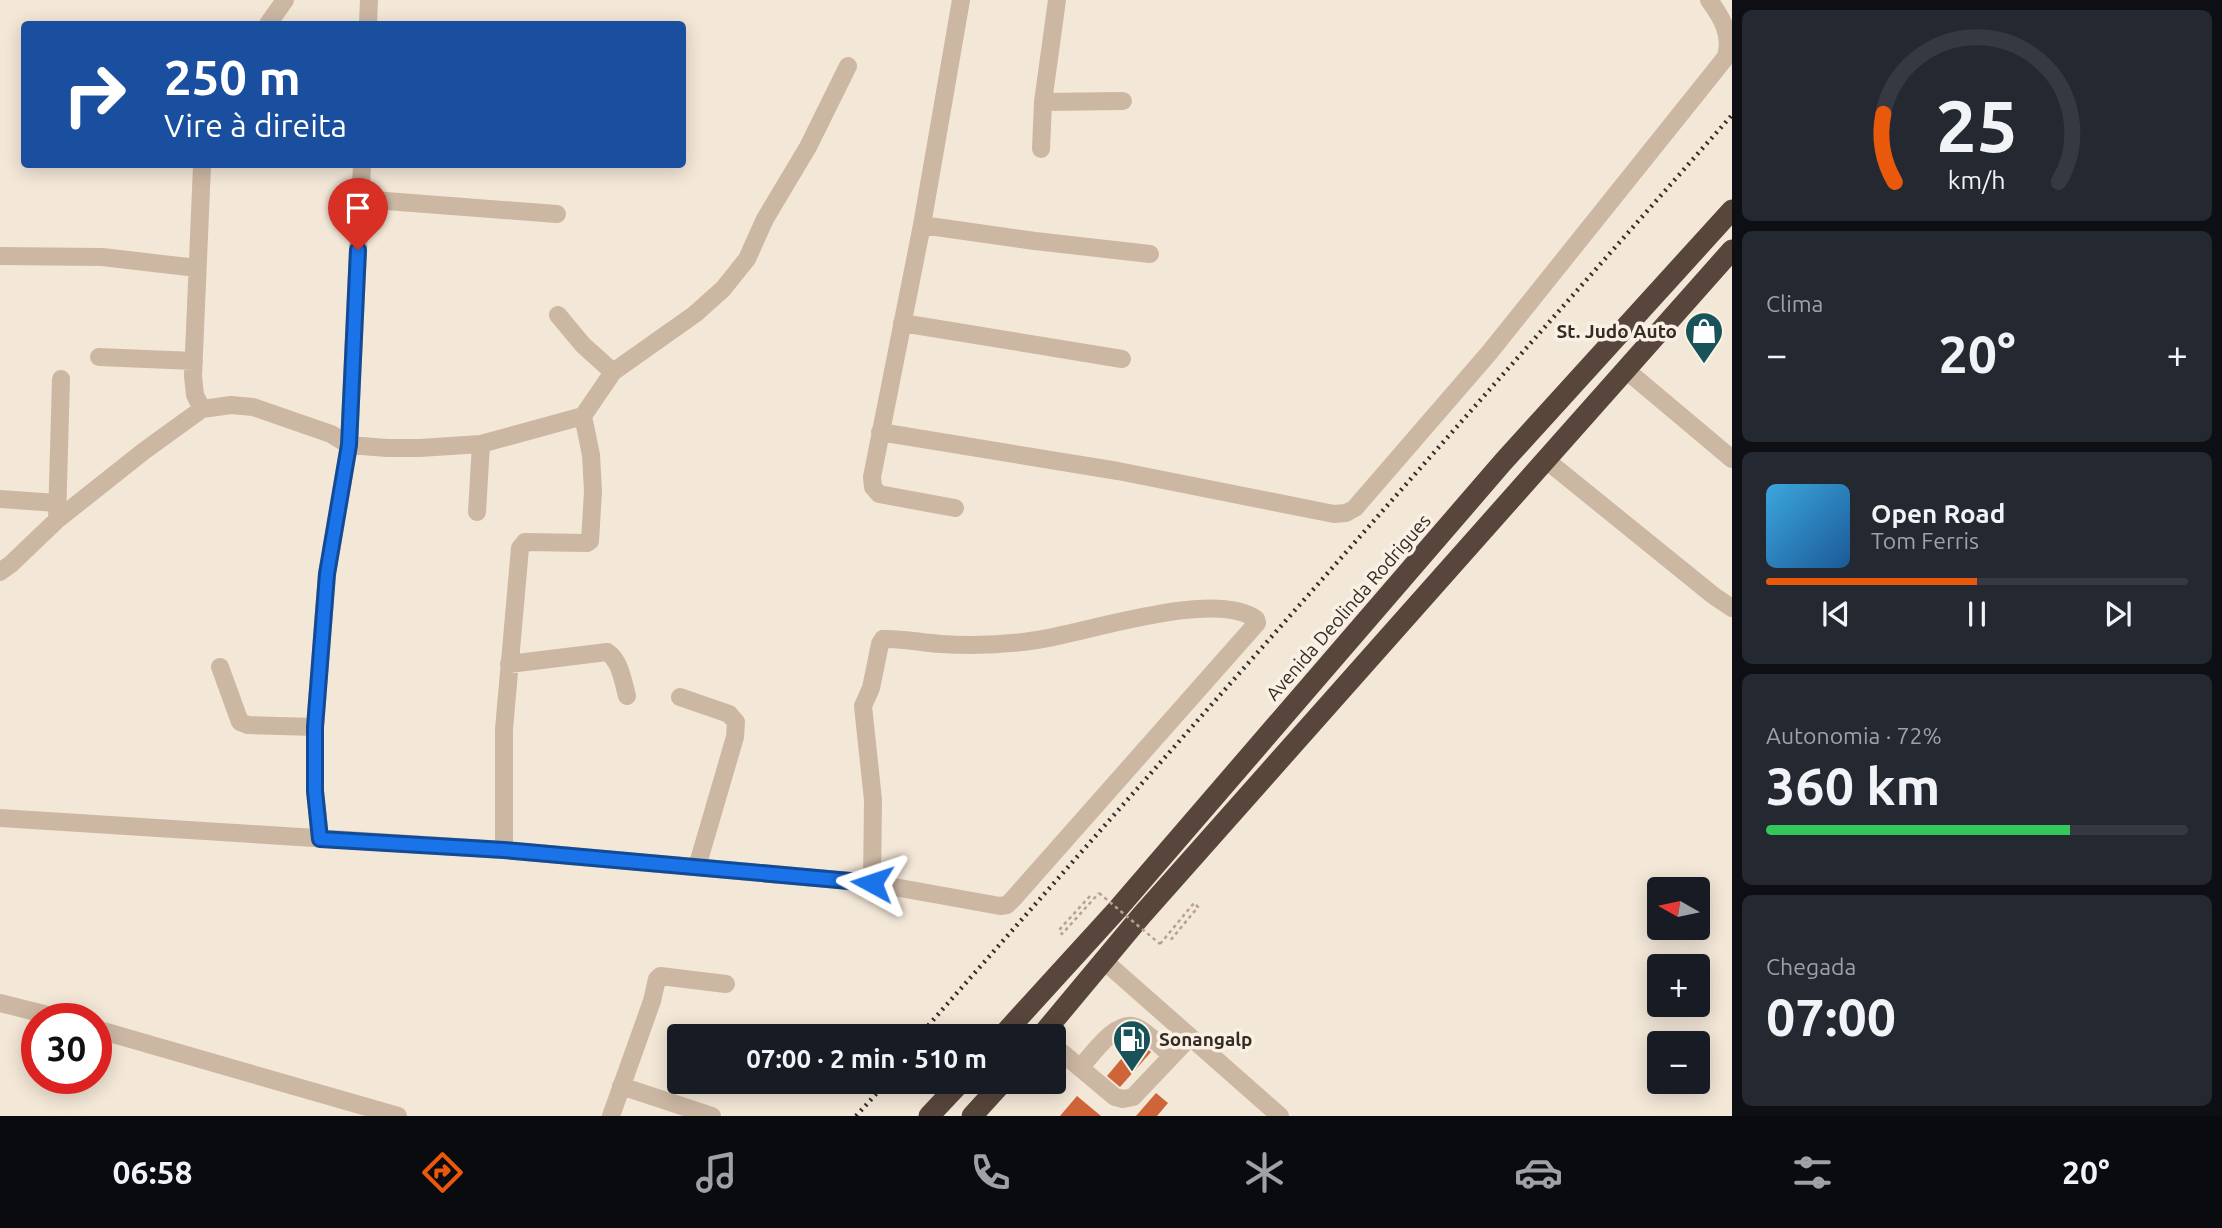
<!DOCTYPE html>
<html lang="pt">
<meta charset="utf-8">
<style>
body{margin:0;font-family:Ubuntu,sans-serif;background:#242831;color:#f1f3f6;height:100vh;display:flex;flex-direction:column;font-size:26px;white-space:nowrap}
*{box-sizing:border-box;margin:0}
p{font-size:23px;color:#9ea1a6}
.icon{flex:none;width:38px;height:38px;fill:none;stroke:currentColor;stroke-width:2;stroke-linecap:round;stroke-linejoin:round}
.map{position:relative;flex:1;overflow:hidden}
.panel{display:flex;flex-direction:column;gap:10px;padding:10px;background:#0d0f14;width:490px}
.panel>*{flex:none}
.guide{position:absolute;left:21px;top:21px;width:665px;height:147px;border-radius:7px;box-shadow:0 4px 18px #0003;background:#1a4fa0;color:#fff;overflow:hidden}
.needle{width:46px;rotate:279deg}
.buttons{position:absolute;left:1647px;top:877px;display:grid;gap:14px}
.buttons a{display:grid;place-items:center;width:63px;height:63px;border-radius:7px;background:#171b24;box-shadow:0 4px 18px #0003;font-size:35px}
.speed{position:absolute;left:21px;top:1003px;display:flex;gap:14px;font-size:35px;font-weight:700;text-align:center}
.speed>*{display:grid;place-content:center;width:91px;height:91px;border-radius:50%;background:#171b24;box-shadow:0 4px 18px #0003;line-height:1}
.speed .limit{border:10px solid #d22;background:#fff;color:#111}
.pin{position:absolute;display:grid;place-items:center;width:60px;height:60px;color:#fff;margin:-72px -30px;border-radius:50% 50% 50% 0;rotate:-45deg;box-shadow:0 0 7px #0007}
.pin .icon{rotate:45deg}
.me{position:absolute;width:77px;margin:-38px;rotate:275deg;stroke-linejoin:round;filter:drop-shadow(0 0 5px #0008)}
.turn{display:flex;align-items:center;gap:24px;height:147px;padding:0 28px;font-size:32px}
.turn .icon{width:91px;height:91px;stroke-width:2.5}
.turn b{display:block;font-size:49px;line-height:60px}
.big{font-size:52px;font-weight:700;line-height:1.1}
.panel .tile{flex:1;display:flex;flex-direction:column;justify-content:center;gap:10px;min-width:0;padding:0 24px;border-radius:10px;background:#242831}
.panel .dial{align-items:center;gap:0}
.dial svg{height:182px;overflow:visible;fill:none;stroke:#363941;stroke-width:7;stroke-linecap:round;text-anchor:middle}
.dial text{fill:#f1f3f6;stroke:none}
.song{display:flex;align-items:center;gap:21px}
.cover{width:84px;height:84px;border-radius:10px;background:linear-gradient(135deg,hsl(200 70% 55%),hsl(210 70% 35%))}
.played{height:7px;border-radius:4px;background:linear-gradient(90deg,#ea580c 50%,#363941 50%)}
.keys{display:flex;justify-content:space-around;direction:ltr}
.heat{display:flex;justify-content:space-between;align-items:center;font-size:38px;direction:ltr}
.charge{height:10px;border-radius:5px;background:linear-gradient(90deg,#34c759 72%,#363941 0)}
.trip{position:absolute;left:667px;top:1024px;width:399px;height:70px;border-radius:7px;background:#171b24;box-shadow:0 4px 18px #0003;font-weight:700;line-height:70px;text-align:center}
.tabs{display:flex;height:112px;justify-content:space-around;align-items:center;background:#090b0e;color:#9ea1a6}
.tabs .icon{width:49px;height:49px}
.tabs .selected{color:#ea580c}
.tabs b{font-size:32px;color:#f1f3f6}
main{display:flex;flex:1;min-height:0}
.map>svg:first-child{display:block}
</style>
<main>
<div class="map">
<svg width="1732" height="1116" viewBox="0 0 1732 1116">
<rect width="100%" height="100%" fill="#f3e7d7"/>
<path fill="#cf6439" d="M1137,1040L1151,1052L1120,1087L1107,1076Z
M1156,1093L1168,1103L1157,1116H1136Z
M1077,1096L1101,1116H1060Z"/>
<g fill="none" stroke-linecap="round" stroke-linejoin="round">
<path stroke="#b8a18d" stroke-width="2.5" stroke-dasharray="3.5 3.5" stroke-linecap="butt" d="M1090,896L1059,930L1062,934L1099,893
M1160,944L1194,903L1198,907L1169,942"/>
<path stroke="#ccb7a3" stroke-width="18" d="M268,24L285,0
M368,24L369,0
M1043,102L1123,101
M1041,149L1043,102L1057,0
M202,166L193,376L195,395L202,409
M360,199L557,214
M922,225L1035,241L1150,254
M0,256L102,257L197,268
M558,315L583,345L613,372
M902,323L1122,359
M99,357L194,361
M1626,370L1732,459
M880,432L1118,471L1334,514L1346,513L1355,508L1489,353L1726,57C1732,34 1722,18 1709,0
M1546,460L1714,596L1732,608
M0,499L57,503
M955,508L879,494L873,487L872,477L922,225L961,0
M477,512L481,444
M57,520L61,379
M0,572L11,564L57,520L144,451L202,409L231,405L253,407L331,434L349,445L387,448H420L481,444L583,416
M509,664L607,652C620,660 623,681 627,696
M220,667L240,722L248,725L315,727
M680,697L729,714L736,722L735,737L697,867
M0,818L504,850L872,883L1000,906L1007,905L1013,899L1257,623L1256,619C1214,589 1089,632 1037,640C1006,645 973,646 941,644C922,643 902,638 883,639L880,644L871,688L863,706L873,800L872,883
M320,839L315,791V727L327,574L349,445L362,164
M504,850V729L520,548L525,542L587,543L590,541L593,491L591,455L583,416L613,372L695,314L723,289L747,259L765,219L808,147L848,66
M1103,960L1280,1116
M0,1003L60,1018
M96,1029L398,1116
M1054,1046L1115,1097L1123,1099L1133,1097L1190,1037
M1080,1068C1092,1055 1116,1019 1136,1027C1149,1033 1161,1047 1172,1056
M621,1086L712,1116
M611,1116L652,1001L657,979L660,976L726,984"/>
<path stroke="#58463c" stroke-width="21" d="M1002,1036L1115,912L1503,462L1732,210
M1041,1036L1141,916L1732,250
M929,1116L961,1082
M972,1116L1003,1082"/>
<path stroke="#362b25" stroke-width="4.5" stroke-dasharray="2 5" stroke-linecap="butt" d="M919,1036L1732,115
M856,1116L887,1082"/>
<path stroke="#b8a18d" stroke-width="2.5" stroke-dasharray="3.5 3.5" stroke-linecap="butt" d="M1099,893L1160,944"/>
</g>
<g fill="none" stroke-linecap="round" stroke-linejoin="round">
<defs>
<path id="route" d="M358,250L349,445L327,574L315,727V791L320,839L504,850L872,883"/>
</defs>
<use href="#route" stroke="#114b97" stroke-width="18"/>
<use href="#route" stroke="#1a73e8" stroke-width="12"/>
</g>
<defs>
<symbol id="shop-pin" viewBox="-11 -11 22 30"><path d="M0 17L-7.5 6A9.5 9.5 0 1 1 7.5 6Z" fill="#18535a" stroke="#faf1e4"/><path d="M-5-2.5h2.3a2.7 3.5 0 0 1 5.4 0H5L5.5 6h-11ZM-1.5-2.5h3a1.5 2.3 0 0 0-3 0Z" fill="#fff"/></symbol>
<symbol id="fuel-pin" viewBox="-11 -11 22 30"><path d="M0 17L-7.5 6A9.5 9.5 0 1 1 7.5 6Z" fill="#18535a" stroke="#faf1e4"/><path d="M-5.5-6h7V0h2V4h1.3V-2.5L3-4.5l.8-.8L6-3V5H2.5V1h-1V6h-7ZM-4.2-4.7v3.2H.2V-4.7Z" fill="#fff"/></symbol>
</defs>
<g fill-rule="evenodd">
<use href="#shop-pin" x="1682" y="309" width="44" height="60"/>
<use href="#fuel-pin" x="1110" y="1017" width="44" height="60"/>
</g>
<g text-anchor="middle" dominant-baseline="central" stroke-width="7" stroke-linejoin="round" paint-order="stroke">
<g font-size="19" font-weight="bold" fill="#362b25" stroke="#faf1e4" text-anchor="end">
<text x="1677" y="331">St. Judo Auto</text>
<text x="1159" y="1039" text-anchor="start">Sonangalp</text>
</g>
<g font-size="19" fill="#362b25" stroke="#faf1e4">
<text transform="translate(1348 607) rotate(-49)">Avenida Deolinda Rodrigues</text>
</g>
</g>
</svg>
<div class="buttons">
<a><svg class="needle" viewBox="-14 -14 28 28"><path d="M0-13l5 13h-10z" fill="#e53935"/><path d="M0 13l5-13h-10z" fill="#9ea1a6"/></svg></a>
<a>+</a>
<a>−</a>
</div>
<div class="speed"><div class="limit">30</div></div>
<div class="pin" style="left:358px;top:250px;background:#d93025"><svg class="icon" aria-label="arrive" viewBox="0 0 24 24"><path d="M6 21V4h12l-3 4 3 4H6"/></svg></div>
<svg class="me" style="left:872px;top:883px" viewBox="-20 -20 40 40"><path d="M0-17L14 15 0 8-14 15z" fill="#1a73e8" stroke="#fff" stroke-width="4"/></svg>
<div class="trip">07:00 · 2 min · 510 m</div>
<div class="guide">
<div class="turn"><svg class="icon" aria-label="right" viewBox="0 0 24 24"><path d="M7 20v-9h11M14 6l5 5-5 5"/></svg><div><b>250 m</b>Vire à direita</div></div>
</div>
</div>
<section class="panel">
<div class="tile dial"><svg viewBox="0 0 100 80">
<path d="M14 69A42 42 0 1 1 86 69"/>
<path d="M14 69A42 42 0 0 1 9 39" stroke="#ea580c"/>
<text x="50" y="56" font-size="32" font-weight="700">25</text>
<text x="50" y="72" font-size="11">km/h</text>
</svg></div>
<div class="tile"><p>Clima</p>
<div class="heat"><a>−</a><b class="big">20°</b><a>+</a></div>
</div>
<div class="tile">
<div class="song"><i class="cover"></i><div><b>Open Road</b><p>Tom Ferris</p></div></div>
<div class="played"></div>
<div class="keys"><svg class="icon" aria-label="previous" viewBox="0 0 24 24"><path d="M18 5L8 12l10 7zM5 5v14"/></svg><svg class="icon" aria-label="pause" viewBox="0 0 24 24"><path d="M8 5v14M16 5v14"/></svg><svg class="icon" aria-label="next" viewBox="0 0 24 24"><path d="M6 5l10 7-10 7zM19 5v14"/></svg></div>
</div>
<div class="tile"><p>Autonomia · 72%</p><b class="big">360 km</b><div class="charge"></div></div>
<div class="tile"><p>Chegada</p><b class="big">07:00</b></div>
</section>
</main>
<nav class="tabs">
<b>06:58</b>
<svg class="icon selected" aria-label="directions" viewBox="0 0 24 24"><path d="M12 3l9 9-9 9-9-9zM9 14v-3h6M13 9l2 2-2 2"/></svg>
<svg class="icon" aria-label="music" viewBox="0 0 24 24"><path d="M9 18V5l10-2v13"/><circle cx="6" cy="18" r="3"/><circle cx="16" cy="16" r="3"/></svg>
<svg class="icon" aria-label="phone" viewBox="0 0 24 24"><path d="M5 4h4l2 5-3 2q2 4 5 5l2-3 5 2v4C11 20 4 13 5 4z"/></svg>
<svg class="icon" aria-label="climate" viewBox="0 0 24 24"><path d="M12 3v18M4 7l16 10M4 17L20 7"/></svg>
<svg class="icon" aria-label="car" viewBox="0 0 24 24"><path d="M5 17H2v-5l4-1 3-4h7l3 4 3 1v5h-3M9 17h6M6 11h13"/><circle cx="7" cy="17" r="2"/><circle cx="17" cy="17" r="2"/></svg>
<svg class="icon" aria-label="filters" viewBox="0 0 24 24"><path d="M4 7h16M4 17h16"/><circle cx="9" cy="7" r="2"/><circle cx="15" cy="17" r="2"/></svg>
<b>20°</b>
</nav>
